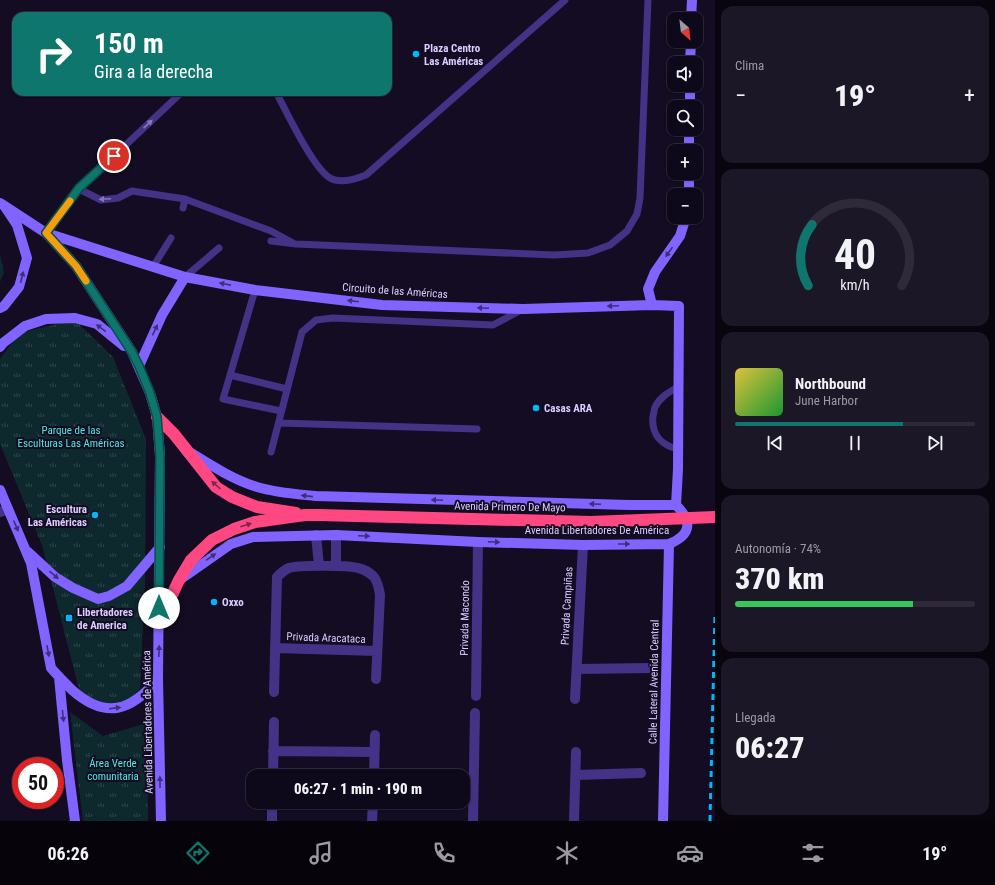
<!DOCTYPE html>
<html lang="es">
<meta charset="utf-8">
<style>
body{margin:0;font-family:"Roboto Condensed",sans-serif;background:#1c1727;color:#f1f3f6;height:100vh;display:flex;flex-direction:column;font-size:15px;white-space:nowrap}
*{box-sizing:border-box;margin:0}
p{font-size:13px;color:#9b9aa2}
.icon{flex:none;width:22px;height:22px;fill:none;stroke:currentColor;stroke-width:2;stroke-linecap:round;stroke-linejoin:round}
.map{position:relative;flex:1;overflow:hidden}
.details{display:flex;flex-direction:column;gap:6px;padding:6px;background:#08050e;width:280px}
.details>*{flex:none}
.hud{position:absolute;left:12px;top:12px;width:380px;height:84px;border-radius:12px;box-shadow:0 1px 3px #0004,0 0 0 1px #2e2a39;background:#0f766e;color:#fff;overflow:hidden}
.needle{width:26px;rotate:152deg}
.buttons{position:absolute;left:667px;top:12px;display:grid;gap:8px}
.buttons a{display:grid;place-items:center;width:36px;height:36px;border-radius:8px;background:#0e091a;box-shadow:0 1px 3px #0004,0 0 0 1px #2e2a39;font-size:20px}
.speed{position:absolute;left:12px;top:757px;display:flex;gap:8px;font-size:20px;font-weight:700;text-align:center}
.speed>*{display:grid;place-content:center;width:52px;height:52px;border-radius:50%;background:#0e091a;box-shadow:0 1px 3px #0004,0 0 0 1px #2e2a39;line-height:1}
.speed .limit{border:6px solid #d22;background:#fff;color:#111}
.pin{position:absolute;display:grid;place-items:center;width:34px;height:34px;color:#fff;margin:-17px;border:2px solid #fff;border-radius:50%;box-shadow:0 1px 4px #0007}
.me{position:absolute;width:44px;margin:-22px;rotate:0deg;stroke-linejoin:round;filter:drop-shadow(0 0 3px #0008)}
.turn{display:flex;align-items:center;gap:14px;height:84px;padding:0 16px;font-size:18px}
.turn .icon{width:52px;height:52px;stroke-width:2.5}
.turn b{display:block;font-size:28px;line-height:34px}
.big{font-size:30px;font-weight:800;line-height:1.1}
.details .tile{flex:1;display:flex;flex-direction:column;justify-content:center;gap:6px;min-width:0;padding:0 14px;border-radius:12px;background:#1c1727}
.details .dial{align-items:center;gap:0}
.dial svg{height:104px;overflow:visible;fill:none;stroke:#2e2a39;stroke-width:7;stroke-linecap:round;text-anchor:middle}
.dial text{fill:#f1f3f6;stroke:none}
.song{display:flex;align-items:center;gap:12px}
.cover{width:48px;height:48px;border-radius:6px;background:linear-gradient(135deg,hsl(50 70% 55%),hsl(130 70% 35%))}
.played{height:4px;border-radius:2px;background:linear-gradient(90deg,#0f766e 70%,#2e2a39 70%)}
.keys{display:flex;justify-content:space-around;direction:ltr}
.heat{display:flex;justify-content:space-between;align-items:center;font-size:22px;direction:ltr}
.charge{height:6px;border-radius:3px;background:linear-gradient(90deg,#34c759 74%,#2e2a39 0)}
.trip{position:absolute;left:246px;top:769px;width:224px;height:40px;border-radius:12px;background:#0e091a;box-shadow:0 1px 3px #0004,0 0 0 1px #2e2a39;font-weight:800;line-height:40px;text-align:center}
.tab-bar{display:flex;height:64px;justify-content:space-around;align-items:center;background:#06040a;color:#9b9aa2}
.tab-bar .icon{width:28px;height:28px}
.tab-bar .active{color:#0f766e}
.tab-bar b{font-size:18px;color:#f1f3f6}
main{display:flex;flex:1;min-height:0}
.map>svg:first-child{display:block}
</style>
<main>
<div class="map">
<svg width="715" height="821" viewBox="0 0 715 821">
<defs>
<pattern id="park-tufts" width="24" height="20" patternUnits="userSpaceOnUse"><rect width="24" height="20" fill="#0e292d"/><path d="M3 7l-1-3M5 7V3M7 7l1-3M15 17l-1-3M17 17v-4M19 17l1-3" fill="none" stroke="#30474c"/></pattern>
</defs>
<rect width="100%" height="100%" fill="#130c23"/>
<path fill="url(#park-tufts)" d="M0,254L4,273L0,282Z
M75,320L113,357L146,439L145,584L140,689L121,707L102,703L80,693L42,545L0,444V359L19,333Z
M70,712L103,736L147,723L148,821H83Z"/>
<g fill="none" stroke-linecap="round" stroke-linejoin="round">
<path stroke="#433286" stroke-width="7" d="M276,92C286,111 313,168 330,178C340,184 356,179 366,175L565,0
M79,189L101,200L118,198L132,191L185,199L271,231L293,243
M183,208L185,199
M46,233L79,189L182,92
M271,241L296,244L554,255L588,253L610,245L627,231L637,214L640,198L648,0
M153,267L171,238
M185,277L219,248
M255,290L223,399L281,411
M230,375L287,389
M279,423L477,429
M678,449C661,445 651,434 653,416C654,413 654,409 655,407C660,397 669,392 678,387
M271,452L302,332L316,320L333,318L493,325L523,309"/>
<path stroke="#433286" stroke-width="10" d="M0,512L8,509
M316,535L319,566
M336,535V566
M275,648L377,651
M577,669L649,668
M274,692L277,577C281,573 284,570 289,568C298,565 348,565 358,568C363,569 370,573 374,577C378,582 379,589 380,595L376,679
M476,696L478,542
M575,699L583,545
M273,751L374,752
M576,775L641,773
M273,776L274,722
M374,776L375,735
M272,821V802
M372,821L373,802
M473,821L475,713
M574,821L576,752"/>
<path stroke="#8164ff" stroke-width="10" d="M691,19L692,0
M690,63L691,41
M690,107V85
M689,151V129
M689,195V173
M0,203L46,233L76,266L132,352L150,393L157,417L160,456L158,679L161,821
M46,233L185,277L255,290L382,305L523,309L652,305L679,306L678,469L676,505
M652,305L648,289L655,272L680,236L686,217
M0,308L4,306L19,287L27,258L17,225L5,207
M0,347L3,343L25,326L46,319L75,318L97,324L124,346
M139,366L162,315L185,277
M0,490L31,563L51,668C58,676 65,683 72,690C106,720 131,711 158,679
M28,552L55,577L73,588L98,599L109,596L127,586L160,547
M181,579L231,544L253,537L336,535L478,542L583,545L669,544C691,535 693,522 676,505H629L316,496C296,494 277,493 257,487C234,480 212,466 191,453
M59,677L67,760L75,821
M663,821L669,544"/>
<path stroke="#ff4882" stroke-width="12" d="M157,417L174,434L216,487L232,497L257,507L296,513
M159,623L179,580L191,560L212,540L234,529L255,522L305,515H318"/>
<path stroke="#00b7f8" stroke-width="3" stroke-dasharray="6 5" stroke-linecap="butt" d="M710,821L715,612"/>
<path stroke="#ff4882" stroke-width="12" d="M318,515L591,522L715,517"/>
</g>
<defs><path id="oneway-solid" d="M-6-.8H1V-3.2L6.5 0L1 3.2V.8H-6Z"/></defs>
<g fill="#8778bc">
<use href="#oneway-solid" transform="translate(148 124) rotate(-43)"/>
<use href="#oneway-solid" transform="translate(105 199) rotate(178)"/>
</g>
<g fill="#3f2f7b">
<use href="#oneway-solid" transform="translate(669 252) rotate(126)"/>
<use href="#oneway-solid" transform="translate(22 277) rotate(-76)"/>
<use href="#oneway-solid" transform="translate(225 284) rotate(-169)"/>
<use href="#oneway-solid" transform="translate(353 301) rotate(-173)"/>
<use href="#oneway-solid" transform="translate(613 306) rotate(178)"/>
<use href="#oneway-solid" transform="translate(483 308) rotate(-178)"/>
<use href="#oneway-solid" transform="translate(101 328) rotate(-144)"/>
<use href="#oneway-solid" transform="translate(155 330) rotate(-65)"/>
<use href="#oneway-solid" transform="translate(307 496) rotate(-174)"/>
<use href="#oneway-solid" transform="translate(437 500) rotate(-178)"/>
<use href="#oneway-solid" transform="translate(595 504) rotate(-178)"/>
<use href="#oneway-solid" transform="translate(16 526) rotate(67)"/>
<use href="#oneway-solid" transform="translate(364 536) rotate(3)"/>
<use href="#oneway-solid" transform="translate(494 542) rotate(2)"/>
<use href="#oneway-solid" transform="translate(624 544)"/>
<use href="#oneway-solid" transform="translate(211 557) rotate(-34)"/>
<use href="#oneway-solid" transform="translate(54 575) rotate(40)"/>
<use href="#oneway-solid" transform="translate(48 651) rotate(79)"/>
<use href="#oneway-solid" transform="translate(159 651) rotate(-88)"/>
<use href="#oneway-solid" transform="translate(115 708) rotate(-7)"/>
<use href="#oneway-solid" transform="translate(63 716) rotate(84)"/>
<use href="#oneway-solid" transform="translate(160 782) rotate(-91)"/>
</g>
<g fill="#7d274e">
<use href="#oneway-solid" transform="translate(216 485) rotate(-138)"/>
<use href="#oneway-solid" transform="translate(246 525) rotate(-18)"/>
</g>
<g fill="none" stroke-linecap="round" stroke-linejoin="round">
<defs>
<path id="route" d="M114,156L79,188L46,233L76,266L132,352L139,366L150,393L157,417L160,456L159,608"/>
</defs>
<use href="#route" stroke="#0a4d48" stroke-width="10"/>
<use href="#route" stroke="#0f766e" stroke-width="7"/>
<path stroke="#f59e0b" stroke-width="7" d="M70,201L46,233L76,266L86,281"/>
</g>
<g fill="#00b7f8" stroke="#130c23" stroke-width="1.5">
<circle cx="416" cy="54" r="4"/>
<circle cx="536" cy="408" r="4"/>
<circle cx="95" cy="515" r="4"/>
<circle cx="214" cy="602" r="4"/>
<rect x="65" y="614" width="8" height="8" rx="2"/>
</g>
<g text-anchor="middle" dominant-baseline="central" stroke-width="4" stroke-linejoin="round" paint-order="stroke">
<g font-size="11" font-weight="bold" fill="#dbcdff" stroke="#130c23" text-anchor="start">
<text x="424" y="48">Plaza Centro<tspan x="424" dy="13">Las Américas</tspan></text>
<text x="544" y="408">Casas ARA</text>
<text x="87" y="509" text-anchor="end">Escultura<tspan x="87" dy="13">Las Américas</tspan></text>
<text x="222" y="602">Oxxo</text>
<text x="77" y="612">Libertadores<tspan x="77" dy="13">de America</tspan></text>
</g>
<g font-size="11" fill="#dbcdff" stroke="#130c23">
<text transform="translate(395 291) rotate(4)">Circuito de las Américas</text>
<text transform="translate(510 507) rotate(1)">Avenida Primero De Mayo</text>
<text x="597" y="530">Avenida Libertadores De América</text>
<text transform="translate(567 606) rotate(-87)">Privada Campiñas</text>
<text transform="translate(465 618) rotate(-89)">Privada Macondo</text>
<text transform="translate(326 638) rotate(2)">Privada Aracataca</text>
<text transform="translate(654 682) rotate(-89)">Calle Lateral Avenida Central</text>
<text transform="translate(148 722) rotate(-91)">Avenida Libertadores de América</text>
</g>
<g font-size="11" fill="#4fe9dc" stroke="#130c23">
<text x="71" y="430">Parque de las<tspan x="71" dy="13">Esculturas Las Américas</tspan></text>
<text x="113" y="763">Área Verde<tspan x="113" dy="13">comunitaria</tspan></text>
</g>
</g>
</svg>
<div class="buttons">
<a><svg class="needle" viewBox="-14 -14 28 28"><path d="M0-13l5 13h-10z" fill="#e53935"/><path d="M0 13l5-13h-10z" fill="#9b9aa2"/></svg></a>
<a><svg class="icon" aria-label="sound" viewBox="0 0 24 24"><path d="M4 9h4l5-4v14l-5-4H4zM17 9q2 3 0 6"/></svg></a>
<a><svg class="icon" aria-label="search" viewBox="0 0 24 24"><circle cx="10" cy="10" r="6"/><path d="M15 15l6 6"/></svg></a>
<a>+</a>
<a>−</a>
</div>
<div class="speed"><div class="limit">50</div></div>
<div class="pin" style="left:114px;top:156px;background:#d93025"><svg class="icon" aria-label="arrive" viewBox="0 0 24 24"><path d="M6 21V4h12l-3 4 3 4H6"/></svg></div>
<svg class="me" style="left:159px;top:608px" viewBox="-20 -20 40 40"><circle r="19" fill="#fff"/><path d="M0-13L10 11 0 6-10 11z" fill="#0f766e"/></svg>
<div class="trip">06:27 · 1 min · 190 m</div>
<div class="hud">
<div class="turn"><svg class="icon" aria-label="right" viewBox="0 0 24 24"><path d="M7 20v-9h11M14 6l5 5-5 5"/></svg><div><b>150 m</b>Gira a la derecha</div></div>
</div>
</div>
<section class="details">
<div class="tile"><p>Clima</p>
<div class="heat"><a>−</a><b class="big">19°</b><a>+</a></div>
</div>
<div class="tile dial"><svg viewBox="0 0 100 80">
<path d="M14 69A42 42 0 1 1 86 69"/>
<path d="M14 69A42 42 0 0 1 17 22" stroke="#0f766e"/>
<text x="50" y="56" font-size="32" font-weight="700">40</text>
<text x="50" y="72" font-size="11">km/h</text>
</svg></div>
<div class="tile">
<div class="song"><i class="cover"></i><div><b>Northbound</b><p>June Harbor</p></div></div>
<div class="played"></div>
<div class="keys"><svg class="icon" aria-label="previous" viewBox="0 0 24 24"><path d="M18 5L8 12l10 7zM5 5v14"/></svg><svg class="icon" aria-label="pause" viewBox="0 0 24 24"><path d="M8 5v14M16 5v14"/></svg><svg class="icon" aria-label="next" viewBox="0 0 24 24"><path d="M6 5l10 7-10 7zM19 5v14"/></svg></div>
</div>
<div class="tile"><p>Autonomía · 74%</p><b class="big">370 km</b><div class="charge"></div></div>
<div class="tile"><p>Llegada</p><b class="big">06:27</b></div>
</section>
</main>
<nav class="tab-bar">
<b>06:26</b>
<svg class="icon active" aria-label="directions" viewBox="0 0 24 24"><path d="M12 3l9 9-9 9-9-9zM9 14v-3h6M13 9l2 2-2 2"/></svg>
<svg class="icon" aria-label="music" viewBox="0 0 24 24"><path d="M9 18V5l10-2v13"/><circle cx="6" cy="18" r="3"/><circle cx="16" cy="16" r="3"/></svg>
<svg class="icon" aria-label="phone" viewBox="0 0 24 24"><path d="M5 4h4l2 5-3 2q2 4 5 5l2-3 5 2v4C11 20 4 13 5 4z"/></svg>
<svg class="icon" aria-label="climate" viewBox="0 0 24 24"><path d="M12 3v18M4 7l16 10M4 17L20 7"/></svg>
<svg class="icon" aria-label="car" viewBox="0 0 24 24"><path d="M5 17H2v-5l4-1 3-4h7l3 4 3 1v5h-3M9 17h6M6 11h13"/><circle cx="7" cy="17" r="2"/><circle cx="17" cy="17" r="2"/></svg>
<svg class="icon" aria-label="filters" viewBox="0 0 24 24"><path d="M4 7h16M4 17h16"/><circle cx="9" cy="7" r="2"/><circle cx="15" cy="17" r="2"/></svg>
<b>19°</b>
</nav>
